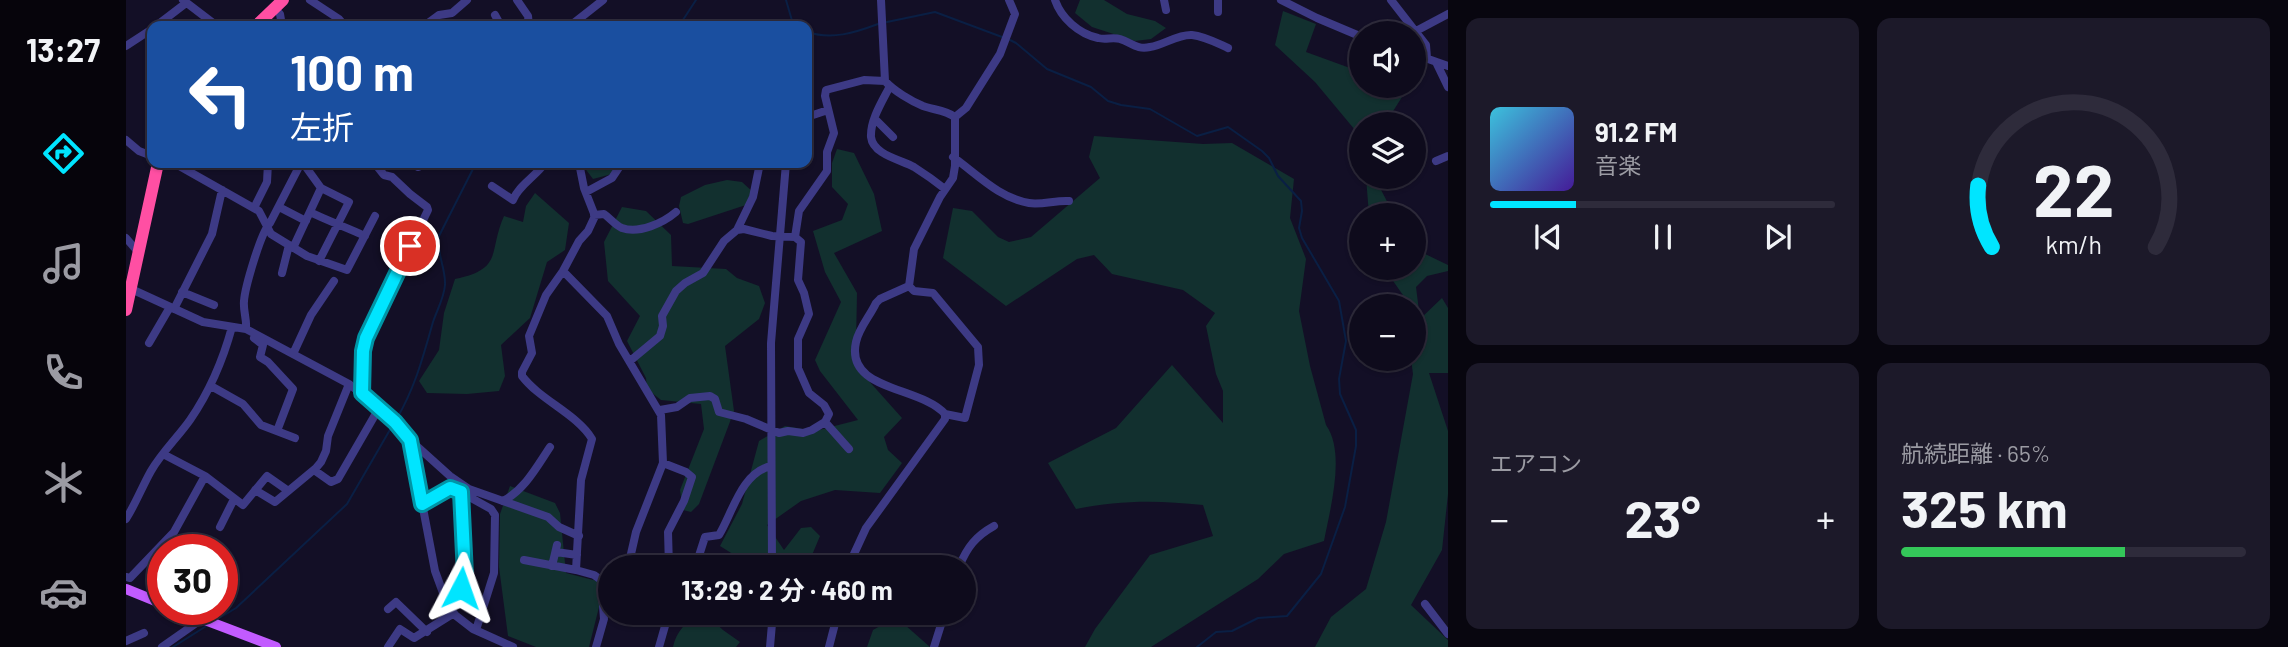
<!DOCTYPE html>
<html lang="ja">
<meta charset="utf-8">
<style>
body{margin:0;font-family:Barlow,"Noto Sans JP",sans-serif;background:#1c1929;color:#f1f3f6;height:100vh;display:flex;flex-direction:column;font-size:26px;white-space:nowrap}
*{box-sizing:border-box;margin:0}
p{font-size:23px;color:#9b9ba3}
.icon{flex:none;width:38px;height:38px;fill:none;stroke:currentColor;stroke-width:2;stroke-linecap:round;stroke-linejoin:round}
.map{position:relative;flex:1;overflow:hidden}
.details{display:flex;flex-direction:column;gap:18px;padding:18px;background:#08060f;width:840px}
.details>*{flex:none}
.hud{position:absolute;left:21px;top:21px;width:665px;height:147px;border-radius:14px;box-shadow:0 2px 5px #0004,0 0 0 2px #2e2b3b;background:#1a4fa0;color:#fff;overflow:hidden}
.controls{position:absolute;left:1223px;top:21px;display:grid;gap:14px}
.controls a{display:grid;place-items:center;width:77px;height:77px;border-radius:50%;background:#0e0b1c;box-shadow:0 2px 5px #0004,0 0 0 2px #2e2b3b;font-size:35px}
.speed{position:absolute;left:21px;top:534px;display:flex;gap:14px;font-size:35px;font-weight:700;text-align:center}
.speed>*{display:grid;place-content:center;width:91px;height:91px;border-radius:50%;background:#0e0b1c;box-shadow:0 2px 5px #0004,0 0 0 2px #2e2b3b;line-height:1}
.speed .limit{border:10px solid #d22;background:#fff;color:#111}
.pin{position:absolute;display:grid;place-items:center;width:60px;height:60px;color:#fff;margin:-30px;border:4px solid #fff;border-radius:50%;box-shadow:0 2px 7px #0007}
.me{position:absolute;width:77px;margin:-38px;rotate:4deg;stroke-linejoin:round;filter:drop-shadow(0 0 5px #0008)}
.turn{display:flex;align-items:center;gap:24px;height:147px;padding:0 28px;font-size:32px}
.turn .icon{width:91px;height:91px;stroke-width:2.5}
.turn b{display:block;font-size:49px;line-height:60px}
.big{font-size:52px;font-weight:700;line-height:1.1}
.details .card{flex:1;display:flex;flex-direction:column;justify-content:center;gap:10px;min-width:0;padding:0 24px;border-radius:14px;background:#1c1929}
.details .dial{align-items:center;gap:0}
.dial svg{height:182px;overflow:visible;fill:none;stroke:#2e2b3b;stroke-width:7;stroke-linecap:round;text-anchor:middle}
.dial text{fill:#f1f3f6;stroke:none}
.song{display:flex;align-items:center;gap:21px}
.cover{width:84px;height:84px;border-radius:10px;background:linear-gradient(135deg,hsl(190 70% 55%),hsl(260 70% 35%))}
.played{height:7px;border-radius:4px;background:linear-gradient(90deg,#00e5ff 25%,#2e2b3b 25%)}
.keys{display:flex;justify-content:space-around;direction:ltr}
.heat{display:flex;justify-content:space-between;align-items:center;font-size:38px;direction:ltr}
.charge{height:10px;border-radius:5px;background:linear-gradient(90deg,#34c759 65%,#2e2b3b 0)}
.details .tiles{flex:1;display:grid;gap:18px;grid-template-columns:repeat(2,1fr)}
.trip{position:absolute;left:472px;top:555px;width:378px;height:70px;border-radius:35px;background:#0e0b1c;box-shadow:0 2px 5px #0004,0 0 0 2px #2e2b3b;font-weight:700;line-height:70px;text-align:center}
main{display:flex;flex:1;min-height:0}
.dock{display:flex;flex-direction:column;width:126px;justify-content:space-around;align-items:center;background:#06040b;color:#9b9ba3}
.dock .icon{width:49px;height:49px}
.dock .selected{color:#00e5ff}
.dock b{font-size:32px;color:#f1f3f6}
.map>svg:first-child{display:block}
</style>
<main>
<nav class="dock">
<b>13:27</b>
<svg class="icon selected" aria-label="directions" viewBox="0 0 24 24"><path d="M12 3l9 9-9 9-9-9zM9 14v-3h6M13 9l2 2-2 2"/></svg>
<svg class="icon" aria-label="music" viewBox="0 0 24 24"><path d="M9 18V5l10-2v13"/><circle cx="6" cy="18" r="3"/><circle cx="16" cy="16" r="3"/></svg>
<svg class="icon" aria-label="phone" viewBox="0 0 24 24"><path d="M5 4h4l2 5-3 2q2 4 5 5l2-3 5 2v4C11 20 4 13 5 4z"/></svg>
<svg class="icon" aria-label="climate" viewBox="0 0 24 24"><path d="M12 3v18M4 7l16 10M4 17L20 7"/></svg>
<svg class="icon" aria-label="car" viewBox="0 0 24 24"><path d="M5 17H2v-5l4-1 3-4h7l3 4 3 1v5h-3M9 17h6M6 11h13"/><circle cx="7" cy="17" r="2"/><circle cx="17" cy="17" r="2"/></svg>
</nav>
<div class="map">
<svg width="1322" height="647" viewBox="0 0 1322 647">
<rect width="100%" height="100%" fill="#130f26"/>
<path fill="#12302f" d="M954,0H978L1001,14L1029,21L1040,28L1025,39L1009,41L966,27L949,13Z
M1157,11L1190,24L1180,52L1235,72L1236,86H1279L1281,89L1259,124H1236L1235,145L1234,136L1189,82L1149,45Z
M968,136L1077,144L1106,143L1168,179L1164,218L1180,259L1173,311L1184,366L1200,425C1220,453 1204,509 1198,541L1158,554L1132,579L1025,647H959L969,629L1024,555L1087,536L1077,505C1033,500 993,500 950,509L922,463L990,428L1046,365L1097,423V391L1090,374L1080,326L1089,313L1057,290L986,274L968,255L951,259L880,306L817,258L827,208L846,211L872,237L883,242L905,237L974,178L963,157Z
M711,149L728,153L748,194L756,231L708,253L731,293L730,343L734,371L776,418L758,437L762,450L776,463L754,493L709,490L675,501L641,525L658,550L675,528L685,527L694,536L681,567H612L610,556L594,546L616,504L633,441L659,426L689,431L732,420L694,371L689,360L715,302L699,272L687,231L716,220L722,204L706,187V163Z
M455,163H495L486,174L467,179Z
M1240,177H1254L1251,182L1268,215H1243Z
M601,180L616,182L628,193L626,203L562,224L557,223L553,206L555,197L579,185Z
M409,193L443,223L439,250L421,262L404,318L375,345L379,376L373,391L341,394L301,393L293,381L313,350L318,313L329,279C378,269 362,252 378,216L397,222L400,206Z
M496,207L520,211L545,235L546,266L600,269L611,278L633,286L639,303L633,319L599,346L608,411L573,504L565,512L557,510L554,490L578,429L575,404L535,400L521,389L520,378L501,341L514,316L482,281L478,242Z
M1288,221L1297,253L1322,265V271L1301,276L1290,287L1294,319L1316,298L1322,308V373H1303L1322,431V494L1316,550L1285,605L1322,640V647H1189L1205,617L1240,589L1260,522L1287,374L1285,359H1288V306H1280L1279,298L1258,268H1288Z
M384,486L429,503L434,513L440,573L479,583L463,647H410L382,636L373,567L374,514Z
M575,612L578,613L597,630L614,642L610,647H547C550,632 561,620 575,612Z
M770,617L804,647H741L747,630Z"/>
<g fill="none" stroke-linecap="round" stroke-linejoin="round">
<path stroke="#0a1f44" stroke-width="2" d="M660,0L667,24L671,26
M761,22L809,12L876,37
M553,26L570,0
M681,32C706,40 728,33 752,24
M884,40L890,43L921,69L965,87L982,101L995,105L1024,109L1071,136L1102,127L1136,151L1143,158L1152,176L1175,201L1176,211L1173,228L1176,238L1213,301L1220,341L1213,379L1214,394L1230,430V446L1219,507L1195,574L1161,616L1132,618L1106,631L1090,632L1071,647
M270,420C289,388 297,357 307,322C311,310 318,298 319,285C320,268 310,253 313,236L350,163
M90,620L110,608L221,504L265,428
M47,647L82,625"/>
<path stroke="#3d3a85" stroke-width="8" d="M57,0L91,26
M184,0L213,19L219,26
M391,0L402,16L403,26
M755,0L759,81
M929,0C935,18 953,34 972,38C979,40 987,37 994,39C1006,43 1011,50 1024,47C1038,45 1052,34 1066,35C1078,36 1091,43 1102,48
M1038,0L1040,10
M1155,0L1191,18L1236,37
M1265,0L1300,45L1301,58
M148,8L154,14L156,26
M1092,12V0
M369,15L375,26
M30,26L60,3
M298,26L313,15L326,13L341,0
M444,26L477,0
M1290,31L1322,14
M0,46L26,29
M1288,54L1322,66
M1310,62L1322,87
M764,86C757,100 744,120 745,137C747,155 776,160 788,167C799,174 809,181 819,189
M681,117L702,110
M749,119L767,137
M0,140L13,151L26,156
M827,157C851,174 873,198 903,203C916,205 930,200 943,201
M1310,161L1322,156
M48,163L133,211L145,234L158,242L181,256L221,270L249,216
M177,163L195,188L223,202L193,261
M223,163H226
M285,163L292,167L302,163
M453,163L458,188L469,216L462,231L453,241L437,271L420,295L403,336L406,353L396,372V376C414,400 451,414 466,439L455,480L450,570L468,575L475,580L485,578
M366,186L387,200C392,186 410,176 419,163
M460,192L486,178L496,163
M153,207L180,221
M128,208L141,182L142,163
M184,212C202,221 220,227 239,236
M468,215L478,214C484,218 489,225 496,228C513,234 537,223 550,212
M611,230L627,197L634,163
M0,238L13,253
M167,248L195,188
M437,271L481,316L493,344L535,415L537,463L510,532L502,567
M156,273L163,245
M783,286L788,249L814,197L827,178L829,166V117L840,108L874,54L889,14L883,0
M3,288L77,322L120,329L223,384L253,408L284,440L309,571L320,601L329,615L347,629L387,647
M56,292L88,305
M48,309L86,234L96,190
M120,329C121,319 117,311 118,301C119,287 135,232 144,223L175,163
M128,338L137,345L134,357L142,362L167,389L151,431
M23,343L44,307
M167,354L185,315L208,281
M504,361L534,336L537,326L536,316L550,291L559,283L577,273L598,241L611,230L618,229L646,236L669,237
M85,386L117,404L135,425L169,438
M236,393L237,351L240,338L302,210L301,207L284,194L266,177L258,175L250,165L245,163
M534,410L551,407L564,398L584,396L589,399L593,412L620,419L653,433L662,431L677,433L686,430L699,422L703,414L698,405L683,393L672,368V339L683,314L678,293L672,280L675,242L669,237L673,211L701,171V152L708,133L699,96L700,90L738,80L759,81C768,91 785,101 797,106C808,110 819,110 829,117
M699,422L723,449
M284,440L324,476L343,489L422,517L433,527L453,536
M37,454L79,476L117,505L141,476L161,490
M537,463L560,472L566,477L558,501L542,532L543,567
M188,470L205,482L212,479L253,408
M129,490L149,502L190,468L195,462L200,451L202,436L223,384
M377,501C399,489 410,468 424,447
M296,504L324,488L329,489L365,509L369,515L368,573L350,630
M0,519C10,503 16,487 25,471C36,452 52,437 64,420C84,391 97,360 106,327
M94,527L108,499
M430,552L451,555
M398,560L450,570
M543,562L566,567L570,565L579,537L593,535C607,512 615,473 645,466
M426,566L431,545
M646,567L645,343L660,163
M722,567L740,528L819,419V414C794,386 719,391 730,342C733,328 744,316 750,303L754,299L783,286L788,291L807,293L852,347L853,365L839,418L819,414
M833,567C841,547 850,536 868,526
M0,577L4,578L48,532L79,476
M1299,604L1322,634
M325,608L339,575L335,492
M262,609L270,602L301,632
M0,641L18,633
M36,647L76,619
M262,647L274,629L288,638L328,613
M470,647L478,619L475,580
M533,647L543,612
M644,647L647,612
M703,647L712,612
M808,647L819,612"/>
<path stroke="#c25bff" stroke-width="10" d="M0,589L37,604
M50,609L150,647"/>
<path stroke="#ff4fa3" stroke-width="12" d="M130,26L157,0
M0,310L32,163"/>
</g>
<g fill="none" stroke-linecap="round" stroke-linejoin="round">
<defs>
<path id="route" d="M284,246L240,338L237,351L236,393L269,422L284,440L296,504L324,488L335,492L339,575L335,588"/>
</defs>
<use href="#route" stroke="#0095a6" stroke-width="18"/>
<use href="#route" stroke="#00e5ff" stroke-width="12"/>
</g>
</svg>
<div class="controls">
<a><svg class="icon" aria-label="sound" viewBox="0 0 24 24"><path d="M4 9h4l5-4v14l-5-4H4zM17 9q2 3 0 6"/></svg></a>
<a><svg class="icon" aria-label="layers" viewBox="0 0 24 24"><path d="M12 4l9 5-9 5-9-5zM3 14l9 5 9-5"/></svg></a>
<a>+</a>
<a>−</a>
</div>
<div class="speed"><div class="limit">30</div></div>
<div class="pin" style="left:284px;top:246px;background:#d93025"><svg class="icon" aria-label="arrive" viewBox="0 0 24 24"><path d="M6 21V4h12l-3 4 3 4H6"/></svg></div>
<svg class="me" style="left:335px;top:588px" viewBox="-20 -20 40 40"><path d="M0-17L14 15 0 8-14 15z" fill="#00e5ff" stroke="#fff" stroke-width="4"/></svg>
<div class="trip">13:29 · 2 分 · 460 m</div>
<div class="hud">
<div class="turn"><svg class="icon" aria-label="left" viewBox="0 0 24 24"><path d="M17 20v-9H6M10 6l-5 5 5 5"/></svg><div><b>100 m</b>左折</div></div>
</div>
</div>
<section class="details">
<div class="tiles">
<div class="card">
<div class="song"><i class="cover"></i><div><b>91.2 FM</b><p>音楽</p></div></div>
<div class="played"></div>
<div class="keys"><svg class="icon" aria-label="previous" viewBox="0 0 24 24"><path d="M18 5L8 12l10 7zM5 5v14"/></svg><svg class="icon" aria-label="pause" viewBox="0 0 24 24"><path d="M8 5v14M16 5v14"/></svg><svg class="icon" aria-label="next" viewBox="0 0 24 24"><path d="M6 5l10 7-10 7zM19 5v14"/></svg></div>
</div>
<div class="card dial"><svg viewBox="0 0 100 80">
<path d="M14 69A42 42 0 1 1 86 69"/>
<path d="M14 69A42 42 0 0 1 8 42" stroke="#00e5ff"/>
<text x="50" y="56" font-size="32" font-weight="700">22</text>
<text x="50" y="72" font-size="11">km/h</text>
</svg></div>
<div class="card"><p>エアコン</p>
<div class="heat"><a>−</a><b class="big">23°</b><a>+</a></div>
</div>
<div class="card"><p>航続距離 · 65%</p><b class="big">325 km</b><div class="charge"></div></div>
</div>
</section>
</main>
